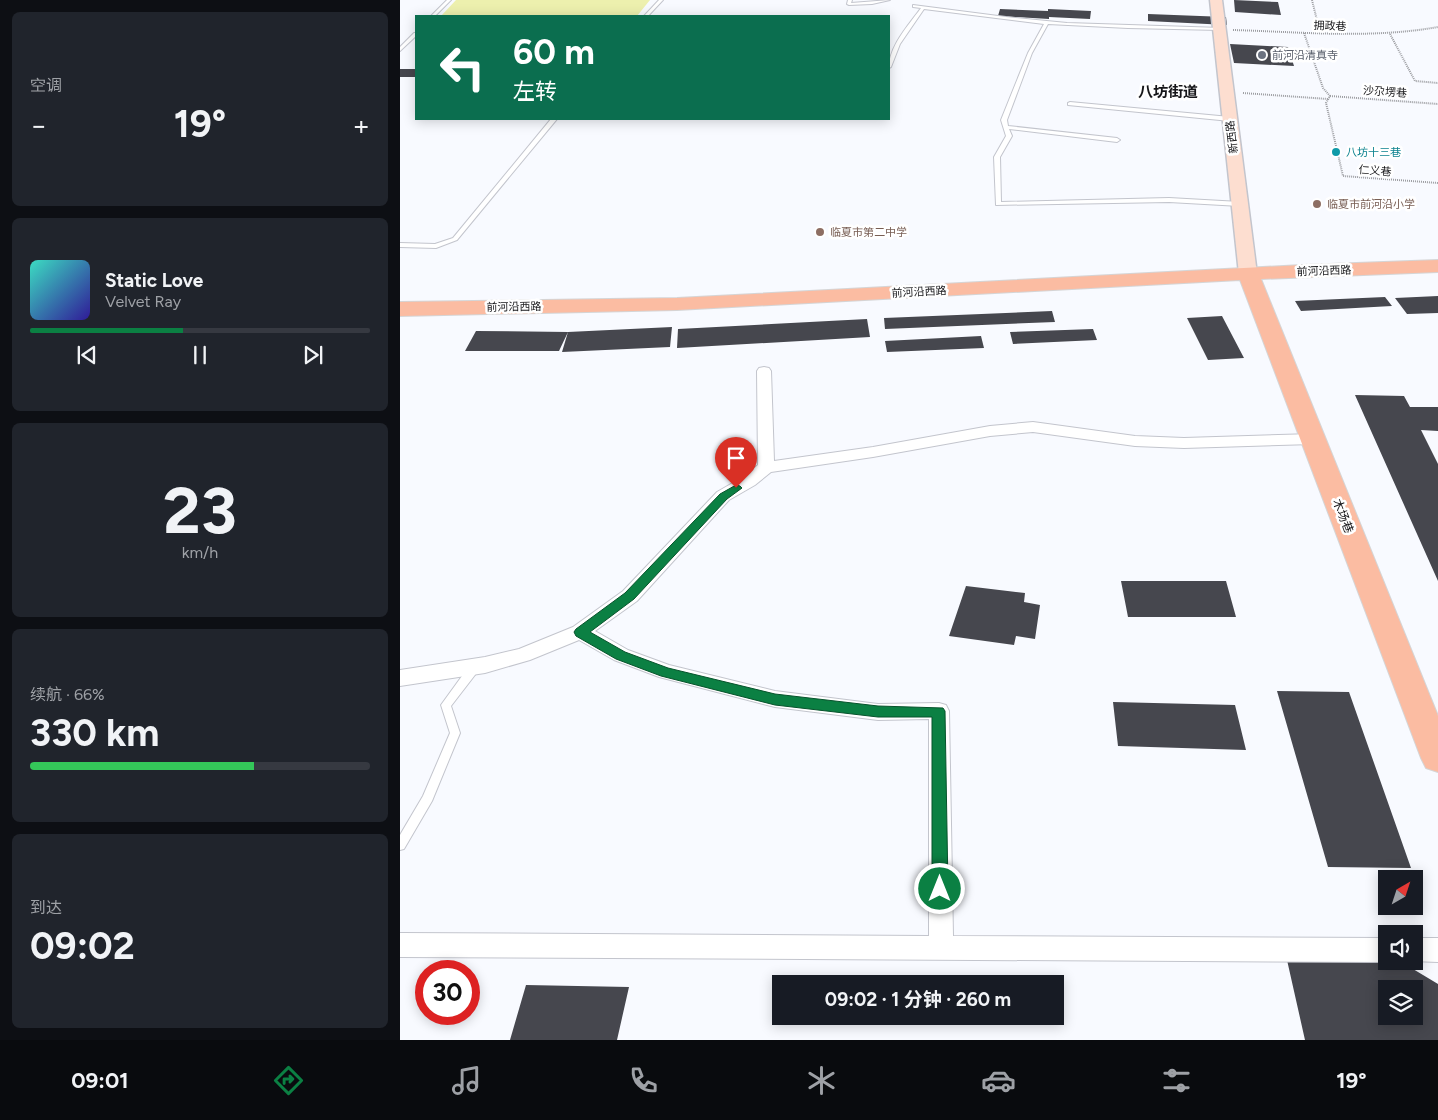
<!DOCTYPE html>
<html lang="zh">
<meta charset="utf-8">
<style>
body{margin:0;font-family:Figtree,"Noto Sans SC",sans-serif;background:#20242c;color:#f1f3f6;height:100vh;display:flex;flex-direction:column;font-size:19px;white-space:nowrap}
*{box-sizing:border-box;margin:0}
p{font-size:16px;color:#9ea1a6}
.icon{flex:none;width:28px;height:28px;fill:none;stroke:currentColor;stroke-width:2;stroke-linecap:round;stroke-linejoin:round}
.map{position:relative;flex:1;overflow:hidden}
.side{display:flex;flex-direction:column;gap:12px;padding:12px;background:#0d0f14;width:400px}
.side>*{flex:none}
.hud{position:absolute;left:15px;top:15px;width:475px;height:105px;border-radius:0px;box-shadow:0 2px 12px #0003;background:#0b6e4f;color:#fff;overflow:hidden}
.needle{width:32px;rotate:39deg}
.buttons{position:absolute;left:978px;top:870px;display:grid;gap:10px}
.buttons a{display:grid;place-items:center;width:45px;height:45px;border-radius:0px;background:#171b24;box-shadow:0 2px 12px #0003;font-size:25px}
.speed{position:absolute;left:15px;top:960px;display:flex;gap:10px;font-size:25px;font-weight:700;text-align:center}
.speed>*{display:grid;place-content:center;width:65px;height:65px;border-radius:50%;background:#171b24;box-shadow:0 2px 12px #0003;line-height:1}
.speed .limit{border:8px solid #d22;background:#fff;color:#111}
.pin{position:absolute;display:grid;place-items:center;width:42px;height:42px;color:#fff;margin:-51px -21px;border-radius:50% 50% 50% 0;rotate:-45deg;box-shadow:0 0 5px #0007}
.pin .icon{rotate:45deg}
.me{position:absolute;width:55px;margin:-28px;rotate:0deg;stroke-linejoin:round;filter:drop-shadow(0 0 4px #0008)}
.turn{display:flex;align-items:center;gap:18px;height:105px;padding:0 15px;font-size:22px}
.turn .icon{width:65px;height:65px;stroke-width:2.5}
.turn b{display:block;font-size:35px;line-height:42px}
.big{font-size:38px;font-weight:700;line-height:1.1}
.side .tile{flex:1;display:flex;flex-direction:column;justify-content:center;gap:8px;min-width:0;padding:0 18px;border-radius:8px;background:#20242c}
.side .dial{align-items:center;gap:0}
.dial b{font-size:65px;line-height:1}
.song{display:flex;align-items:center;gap:15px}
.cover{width:60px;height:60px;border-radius:8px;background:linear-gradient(135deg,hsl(170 70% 55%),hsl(250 70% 35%))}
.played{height:5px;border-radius:2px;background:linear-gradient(90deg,#0b8043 45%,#363941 45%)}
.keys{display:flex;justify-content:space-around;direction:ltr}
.heat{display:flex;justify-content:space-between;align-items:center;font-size:28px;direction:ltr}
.charge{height:8px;border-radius:4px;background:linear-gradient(90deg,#34c759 66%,#363941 0)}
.trip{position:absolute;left:372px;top:975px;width:292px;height:50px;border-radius:0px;background:#171b24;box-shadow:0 2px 12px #0003;font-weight:700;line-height:50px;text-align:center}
.dock{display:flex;height:80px;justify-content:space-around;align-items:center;background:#090b0e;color:#9ea1a6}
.dock .icon{width:35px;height:35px}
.dock .on{color:#0b8043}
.dock b{font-size:22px;color:#f1f3f6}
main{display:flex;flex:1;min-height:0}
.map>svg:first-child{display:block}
</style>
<main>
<section class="side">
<div class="tile"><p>空调</p>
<div class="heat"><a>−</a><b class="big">19°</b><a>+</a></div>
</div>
<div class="tile">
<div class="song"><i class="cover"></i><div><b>Static Love</b><p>Velvet Ray</p></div></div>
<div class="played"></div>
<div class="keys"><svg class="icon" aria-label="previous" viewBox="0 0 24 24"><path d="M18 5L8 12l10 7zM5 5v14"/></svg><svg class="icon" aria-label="pause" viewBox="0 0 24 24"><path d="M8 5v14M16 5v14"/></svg><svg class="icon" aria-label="next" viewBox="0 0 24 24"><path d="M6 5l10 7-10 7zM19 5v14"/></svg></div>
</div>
<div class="tile dial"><b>23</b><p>km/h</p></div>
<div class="tile"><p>续航 · 66%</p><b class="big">330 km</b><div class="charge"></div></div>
<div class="tile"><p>到达</p><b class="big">09:02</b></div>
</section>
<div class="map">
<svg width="1038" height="1040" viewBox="0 0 1038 1040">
<rect width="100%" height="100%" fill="#f8faff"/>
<path fill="#edf0ae" d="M56,0H250L237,16H41Z"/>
<path fill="#46474e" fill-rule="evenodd" d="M834,0L878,2L881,15L835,12Z
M600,9L648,11V9L691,11L690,19L649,17V19L598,16Z
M748,14L826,17L827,25L748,21Z
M830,44L888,47L894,66L834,63Z
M0,69H16V77H0Z
M1038,296V313L1007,314L995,298Z
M985,297L992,306L901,311L895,301Z
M652,311L655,322L485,329L484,318Z
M822,316L844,358L808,360L787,318Z
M467,319L470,337L277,348L278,329Z
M272,327L270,347L162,352L168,332L159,351H65L76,331L168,332Z
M693,329L697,340L613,344L610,332Z
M581,336L584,348L487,352L485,341Z
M955,395L1004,396L1010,407H1038V431L1021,430L1038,464V581Z
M721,581H826L836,617H728Z
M566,586L625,593L624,602L640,605L635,639L616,636L614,645L549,636Z
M877,691L949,692L1011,868L928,867Z
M713,702L835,705L846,750L718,746Z
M887,960L1003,963L1038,984V1040H905ZM986,989H1014V1016H986Z
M126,985L229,987L217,1040H110Z"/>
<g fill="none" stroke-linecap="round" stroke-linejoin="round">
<defs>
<path id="lane" d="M47,0H51L35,16H31Z
M259,0H263L248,16H244Z
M448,0H452L451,3L490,0L472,4L449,5L447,4Z
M513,5L606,17L667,23L822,28L820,30L728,28L648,24L632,53L607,120L608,126L717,138L720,140L717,142L609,129L612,136L600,157L601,202L769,198L840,202L843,204L840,206L769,202L596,205L594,157L606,136L601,120L628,53L644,24L524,9L500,44L491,67L489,68C489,46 508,26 521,8L513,7Z
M14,33H16V36L0,51V47Z
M670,102L830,117L833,119L830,121L668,105V103Z
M151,119H157L57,240L36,248L0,247V243L35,244L53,238Z
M74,664L78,665L79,668L78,671L51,706L60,733L32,801L4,849L0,850V835L23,796L50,733L41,705L70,665Z"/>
<path id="street" d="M364,367L369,368L371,371L374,461L473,447L590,426L633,422L735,436L784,438L913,434L919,436L921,439L919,442L913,444L784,448L735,446L633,432L590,436L473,457L371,472L355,485L329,500L237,601L195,631L228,650L269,665L375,691L478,704L539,703L546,705L549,711L553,936L986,938V961H988L986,962L0,957V933L529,936V719L478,720L375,707L259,677L214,660L179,640L130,660L85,673L0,686V670L85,657L119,649L173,627L223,591L317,492L343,477L358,465L357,371L359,368Z
M1014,938H1038V962L1012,961H1014Z"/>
<path id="secondary" d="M810,0H822L857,274L855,278L848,280L841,278L839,274Z"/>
<path id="primary" d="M1038,260V272L861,279L1038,716V772L1026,768L1021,758L840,280L277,310L0,316V302L277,298L902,265Z"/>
</defs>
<use href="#lane" stroke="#c3c5cd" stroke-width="2"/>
<use href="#street" stroke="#c3c5cd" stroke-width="2"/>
<use href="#secondary" stroke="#c3c5cd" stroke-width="3"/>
<use href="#primary" stroke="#d5d5d6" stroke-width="2"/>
<path stroke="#9c9da1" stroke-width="2" stroke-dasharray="1 1" stroke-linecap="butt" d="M912,0L920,33
M833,30C902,32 970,39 1038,27
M904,33L923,88L930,96L926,103L943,176L1038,183
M990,34L1015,81L1038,83
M843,93L928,99
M930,96L1038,104"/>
<use href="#lane" fill="#fff" fill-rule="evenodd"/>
<use href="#street" fill="#fff" fill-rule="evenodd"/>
<use href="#secondary" fill="#fdded0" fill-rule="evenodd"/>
<use href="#primary" fill="#fbbca2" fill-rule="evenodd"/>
</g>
<path fill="#0b8043" stroke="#07532c" d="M336,485L340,486L342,488L327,499L234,599L190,632L225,652L268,668L375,694L478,706L543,708L545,711L548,889L546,894L540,896L535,894L532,889V717H478L375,705L261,676L216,659L176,636L174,632L176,629L225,593L320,494Z"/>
<circle fill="#6b7280" stroke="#fff" stroke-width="2" cx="862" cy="55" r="5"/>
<circle fill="#0f9aa8" stroke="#fff" stroke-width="2" cx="936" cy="152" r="5"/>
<g fill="#8d6e63" stroke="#fff" stroke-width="2">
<circle cx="917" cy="204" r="5"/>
<circle cx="420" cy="232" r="5"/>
</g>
<g text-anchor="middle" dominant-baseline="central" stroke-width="5" stroke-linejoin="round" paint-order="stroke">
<g font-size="11" fill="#161619" stroke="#fff">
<text transform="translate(930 26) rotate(2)">拥政巷</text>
<text transform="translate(985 92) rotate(4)">沙尕塄巷</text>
<text transform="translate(832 137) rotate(-97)">新西路</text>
<text transform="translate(975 171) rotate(4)">仁义巷</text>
<text transform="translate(924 271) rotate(-2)">前河沿西路</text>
<text transform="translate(519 292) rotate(-3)">前河沿西路</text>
<text transform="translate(114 307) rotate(-1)">前河沿西路</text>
</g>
<g font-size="11" fill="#5b616d" stroke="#fff" text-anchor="start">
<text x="872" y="55">前河沿清真寺</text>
</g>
<g font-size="11" fill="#0d838f" stroke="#fff" text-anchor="start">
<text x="946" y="152">八坊十三巷</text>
</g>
<g font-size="11" fill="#785e54" stroke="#fff" text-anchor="start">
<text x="927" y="204">临夏市前河沿小学</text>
<text x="430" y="232">临夏市第二中学</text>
</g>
<g font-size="12" fill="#161619" stroke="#fff">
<text transform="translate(943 516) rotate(69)">木场巷</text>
</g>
<g font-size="15" font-weight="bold" fill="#161619" stroke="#fff">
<text x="768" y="92">八坊街道</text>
</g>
</g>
</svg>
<div class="buttons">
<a><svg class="needle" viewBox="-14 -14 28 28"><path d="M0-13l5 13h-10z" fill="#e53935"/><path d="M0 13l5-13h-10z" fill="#9ea1a6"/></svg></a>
<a><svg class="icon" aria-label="sound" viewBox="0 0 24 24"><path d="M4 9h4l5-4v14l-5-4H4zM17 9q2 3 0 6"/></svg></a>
<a><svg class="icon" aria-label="layers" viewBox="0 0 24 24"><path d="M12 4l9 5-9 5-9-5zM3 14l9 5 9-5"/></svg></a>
</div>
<div class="speed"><div class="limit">30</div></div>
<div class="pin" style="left:336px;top:488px;background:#d93025"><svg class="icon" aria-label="arrive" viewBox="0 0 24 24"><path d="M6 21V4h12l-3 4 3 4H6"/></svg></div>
<svg class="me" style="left:540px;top:889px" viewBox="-20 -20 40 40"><circle r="17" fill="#0b8043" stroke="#fff" stroke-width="3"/><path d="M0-11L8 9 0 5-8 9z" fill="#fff"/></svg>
<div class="trip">09:02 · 1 分钟 · 260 m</div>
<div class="hud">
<div class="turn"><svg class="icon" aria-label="left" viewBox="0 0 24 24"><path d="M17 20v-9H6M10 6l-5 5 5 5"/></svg><div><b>60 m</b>左转</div></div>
</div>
</div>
</main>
<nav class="dock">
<b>09:01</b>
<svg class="icon on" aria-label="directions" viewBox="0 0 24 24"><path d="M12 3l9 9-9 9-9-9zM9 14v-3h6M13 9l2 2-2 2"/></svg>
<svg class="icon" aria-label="music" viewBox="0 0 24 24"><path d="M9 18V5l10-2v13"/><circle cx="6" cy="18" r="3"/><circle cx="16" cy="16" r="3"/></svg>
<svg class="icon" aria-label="phone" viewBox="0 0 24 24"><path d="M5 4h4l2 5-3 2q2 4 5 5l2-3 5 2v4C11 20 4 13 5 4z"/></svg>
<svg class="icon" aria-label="climate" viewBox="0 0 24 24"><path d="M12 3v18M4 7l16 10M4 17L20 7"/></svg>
<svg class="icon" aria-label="car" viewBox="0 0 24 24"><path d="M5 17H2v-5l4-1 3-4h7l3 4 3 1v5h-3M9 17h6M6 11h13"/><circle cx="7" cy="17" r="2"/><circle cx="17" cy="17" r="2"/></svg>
<svg class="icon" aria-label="filters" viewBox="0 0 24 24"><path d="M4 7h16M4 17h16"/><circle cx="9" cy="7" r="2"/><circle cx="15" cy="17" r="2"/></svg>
<b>19°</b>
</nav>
